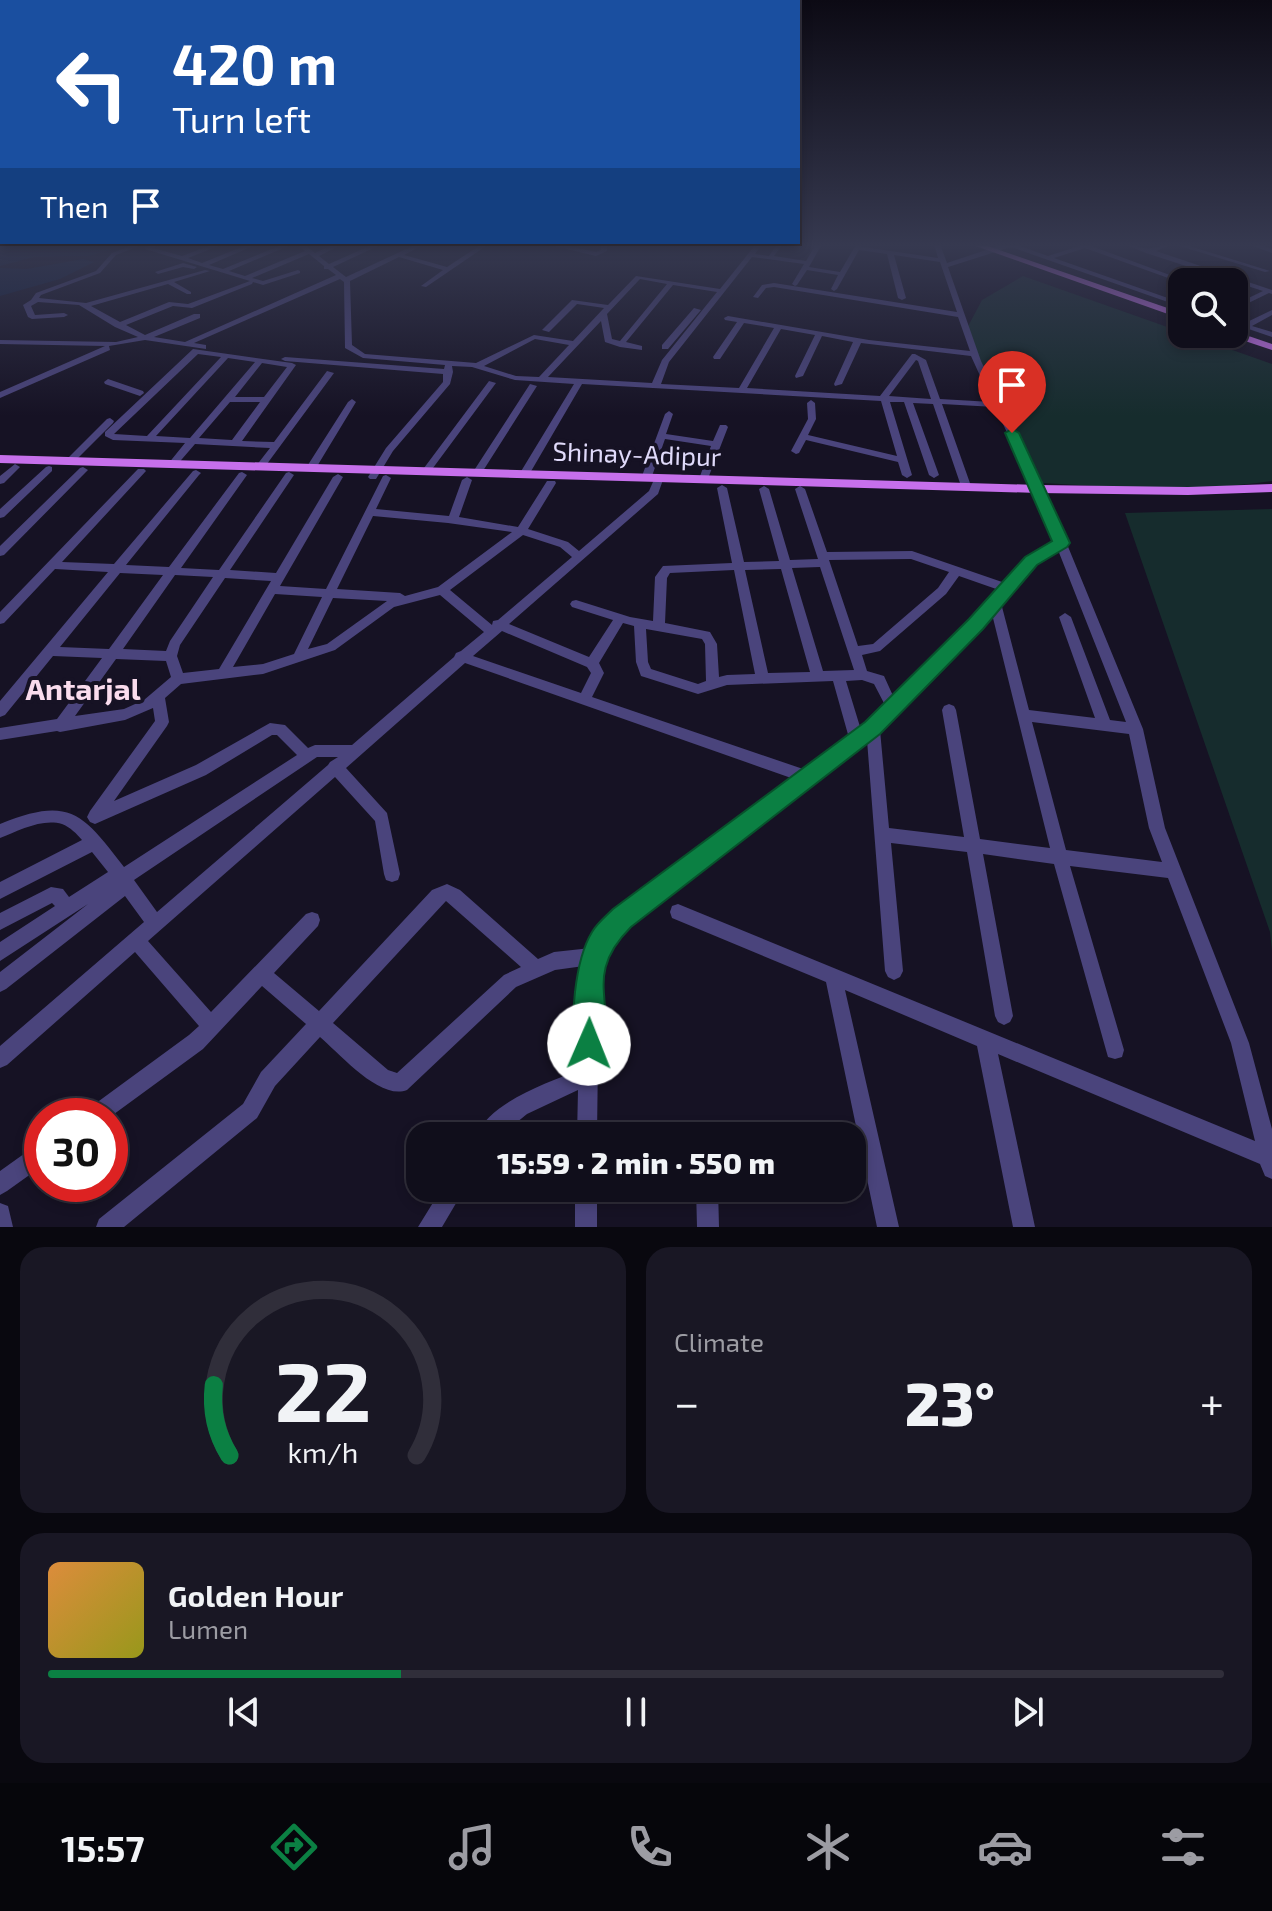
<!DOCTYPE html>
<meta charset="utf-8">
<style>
body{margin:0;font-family:"Exo 2",sans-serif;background:#191724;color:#f1f3f6;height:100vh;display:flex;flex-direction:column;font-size:30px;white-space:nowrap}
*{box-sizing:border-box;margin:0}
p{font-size:26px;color:#9c9ca3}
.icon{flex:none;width:44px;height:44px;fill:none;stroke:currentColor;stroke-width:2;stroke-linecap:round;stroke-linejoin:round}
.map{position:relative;height:1227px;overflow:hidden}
.drawer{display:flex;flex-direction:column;gap:20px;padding:20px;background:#09080f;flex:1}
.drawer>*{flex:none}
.banner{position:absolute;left:0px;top:0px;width:800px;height:244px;box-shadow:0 4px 12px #0003,0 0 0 2px #302e3a;background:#1a4fa0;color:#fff;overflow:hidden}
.fabs{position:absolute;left:1168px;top:268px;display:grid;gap:16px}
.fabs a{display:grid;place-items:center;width:80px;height:80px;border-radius:16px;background:#100e1b;box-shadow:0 4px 12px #0003,0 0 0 2px #302e3a;font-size:40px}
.speed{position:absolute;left:24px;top:1098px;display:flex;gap:16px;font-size:40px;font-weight:700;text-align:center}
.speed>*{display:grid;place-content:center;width:104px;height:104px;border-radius:50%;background:#100e1b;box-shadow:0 4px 12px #0003,0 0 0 2px #302e3a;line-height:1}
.speed .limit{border:12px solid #d22;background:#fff;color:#111}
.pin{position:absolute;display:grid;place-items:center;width:68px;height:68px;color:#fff;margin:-82px -34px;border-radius:50% 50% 50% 0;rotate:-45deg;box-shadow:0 0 8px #0007}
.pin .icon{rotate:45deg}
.me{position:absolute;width:88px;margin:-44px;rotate:1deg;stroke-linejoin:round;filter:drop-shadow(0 0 6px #0008)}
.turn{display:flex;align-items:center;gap:28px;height:168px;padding:0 40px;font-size:36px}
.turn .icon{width:104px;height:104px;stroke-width:2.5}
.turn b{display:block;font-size:56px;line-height:68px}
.then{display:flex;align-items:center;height:76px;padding:0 40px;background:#0003;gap:16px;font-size:30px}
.big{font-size:60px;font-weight:800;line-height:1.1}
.drawer .tile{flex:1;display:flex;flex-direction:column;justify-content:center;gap:12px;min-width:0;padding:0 28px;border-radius:24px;background:#191724}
.drawer .dial{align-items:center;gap:0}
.dial svg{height:208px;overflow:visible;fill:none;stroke:#302e3a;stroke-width:7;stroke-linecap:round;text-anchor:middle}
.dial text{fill:#f1f3f6;stroke:none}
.song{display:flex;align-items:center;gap:24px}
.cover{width:96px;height:96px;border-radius:12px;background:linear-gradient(135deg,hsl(30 70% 55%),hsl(60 70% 35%))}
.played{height:8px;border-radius:4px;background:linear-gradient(90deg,#0b8043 30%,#302e3a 30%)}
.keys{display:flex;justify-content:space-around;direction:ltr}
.heat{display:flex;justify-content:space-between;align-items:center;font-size:44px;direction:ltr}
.drawer .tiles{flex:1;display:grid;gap:20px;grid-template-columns:1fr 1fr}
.tile:last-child{grid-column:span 2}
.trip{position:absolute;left:406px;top:1122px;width:460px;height:80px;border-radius:24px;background:#100e1b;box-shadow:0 4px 12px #0003,0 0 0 2px #302e3a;font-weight:800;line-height:80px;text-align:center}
.tabs{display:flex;height:128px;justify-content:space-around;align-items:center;background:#06060b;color:#9c9ca3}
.tabs .icon{width:56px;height:56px}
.tabs .selected{color:#0b8043}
.tabs b{font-size:36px;color:#f1f3f6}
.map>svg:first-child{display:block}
</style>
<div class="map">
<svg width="1272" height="1227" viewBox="0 0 1272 1227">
<rect width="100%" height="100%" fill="#161224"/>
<path fill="#162c2d" d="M1023,276L1272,364V481C1191,493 1110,487 1029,482L965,332L982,300Z
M1272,509V951L1270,932L1125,513Z"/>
<path fill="#111e3e" d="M0,244H130L89,256L34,257L0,266Z
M83,259L94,262L60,279L0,296V268L27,269Z"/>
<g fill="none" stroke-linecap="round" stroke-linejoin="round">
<path fill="#4a447c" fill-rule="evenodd" d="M135,244H144L116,255L100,273L41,295L39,298L86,303L205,270L210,271L174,282L191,292V294H187L168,284L91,306L120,322L169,302L188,304L250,281L145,249V247L159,244L153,248L182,256L214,244H223L188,258L202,263L249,244H258L209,265L223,269L284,244H293L229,271L245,276L305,251L297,244H304L315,253L334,244H343L319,256L329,264L374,244H382L333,267L346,277L417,244H425L404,255L447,267L482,244H489L426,287L421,286L443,270L399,257L350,281L352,345L365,354L476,363L534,335L573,341L604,308L577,304L549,332L542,330L572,300L608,305L636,276L720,289L756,244H762L755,254L769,256L777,244H783L774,256L806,261L816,244H822L809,267L840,272L854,248L857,246L938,258L934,244H940L947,263L1004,244H1018L1017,245L1048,256L1079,246L1076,244H1086L1186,281L1187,282L1182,283L1085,248L1054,258L1182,303V307L1011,247L948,267L981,361L1048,498L1143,729L1165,828L1249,1043L1272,1129V1179L1265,1176L1260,1164L998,1054L1035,1227H1013L977,1046L845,990L899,1227H877L826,982L672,918L670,912L672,906L678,904L1255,1141L1231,1043L1168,878L1070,866L1124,1050L1122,1057L1115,1059L1108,1057L1106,1050L1054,864L983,854L1013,1016L1010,1022L1004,1025L998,1022L995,1016L967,852L891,843L903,971L900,977L894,980L888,977L885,971L867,740L628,924C612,941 603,957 599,980L597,1136H577L578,1090L527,1114L500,1136H476C490,1102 547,1083 579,1070L581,980L584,966L555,970L516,987L407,1090C380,1101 339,1053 320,1037L275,1086L257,1118L124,1227H96L99,1219L243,1104L261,1072L306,1024L262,986L203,1049L110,1117L85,1116L88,1109L189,1035L199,1026L135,952L7,1065L0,1068V1046L144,922L125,896L6,989L0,992V972L88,904L0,961V942L55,906L52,903L0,930V913L51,887L63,889L69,897L108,872L92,852L0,899V882L82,840C77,834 70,827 62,824C42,818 18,831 0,838V824C69,796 82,812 124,867L297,755L277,735H272L206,775L95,824L90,822L87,817L90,811L155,721L153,708L125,720L60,732L57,731L0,740V728L57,719L102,658L53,656L5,715L0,717V701L108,572L55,569L4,623L0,624V612L138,469H144L146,471L62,562L114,564L193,471L196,470L201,473L199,475L126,565L169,567L239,473L242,472L247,475L181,568L219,570L286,473L289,472L294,475L230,570L276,573L333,477L338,474L343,477L280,586L326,589L383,476L386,475L391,478L376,509L449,516L462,480L467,477L472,480L459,517L518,527L547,481H555L556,483L528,529L568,542L579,551L649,491L656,475H662L664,477L658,494L509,624L589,657L613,620L572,607L570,604L572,601L576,600L630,617L653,621L655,577L663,566L732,563L717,488L722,485L727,488L744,562L779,561L759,489L764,486L769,489L790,560L818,559L795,489L800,486L805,489L827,552L912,551L1005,583L1027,558L1055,542L1038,498L995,407L942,404L971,486L966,489L961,486L933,404L913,403L939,475L934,478L929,475L904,402H890L912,475L907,478L902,475L898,462L806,440L799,453L796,454L791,451L808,419L807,403L811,400L815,403L816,419L808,435L897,456L881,401L582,384L530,473L525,476L520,473L574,384L515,380L472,367L452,366L453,372L450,384L393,451L376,479H370L368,477L386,448L443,382V374L285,361L281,359L285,357L444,369L445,365L363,358L345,348L344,282L340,279L194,343L206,345V349L145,340L109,346L110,350L0,398V392L105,346L0,344V340L116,342L138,337L115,327L79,305L38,302L31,306L35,315L64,313L68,315L64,317L32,319L28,317L23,305L31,300L36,293L96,271L112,253ZM859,250L887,254L898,298L902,300L906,298L894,255L940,262L957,312L774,283L762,285L753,297L758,298L766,288L774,287L958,317L970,351L869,340L728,316L724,318L725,320L737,322L713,357L714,359H720L744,323L774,328L739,388L661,384L669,362L752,257L804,264L792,284L795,286L797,285L807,270L838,275L831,289L834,291L837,289ZM309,254L324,266V269H328L336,275L185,342L154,337L200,318V314H194L145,335L126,325L173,306L192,308L252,284L253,282L263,285L300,273V271L298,270L263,281L252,278ZM640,279L667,284L620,341L612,339L607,314ZM673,285L717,292L662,360L652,383L548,377L601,321L605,342L620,347L642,350V346L626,342ZM781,329L815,335L795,376L796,378L803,376L822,336L853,342L834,384L835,386L842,384L861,343L971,356L992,402L940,399L926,360L915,354H912L880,396L747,388ZM535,339L569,345L539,377L516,376L484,366ZM916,360L918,361L931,399L889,396ZM373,516L448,523L512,532L438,587L405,596L400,593L337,589ZM523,535L560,547L572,557L498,620L493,621L492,625L450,590ZM1058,550L1126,722L1110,720L1071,617L1065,613L1059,617L1095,718L1029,710L1001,603L1035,564ZM911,559L949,572L938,588L873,644L858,646L829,560ZM820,567L854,670L823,671L792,568ZM781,569L810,672L768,673L745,570ZM734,570L755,674L727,675L719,677L717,644L710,632L665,623L667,578L670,573ZM120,573L163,575L109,649L60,647ZM175,575L213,577L170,641L166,651L123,649ZM959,576L999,590L972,621L894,698L884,676L867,671L862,655L880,651L946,594ZM225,578L271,581L219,669L183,673L177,656L180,645ZM275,594L322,597L294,654L263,664L233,667ZM440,595L484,632L461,651L456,653L454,657L352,745H315L308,748L285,725L270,723L196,765L114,801L167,726L169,722L165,698L181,684L263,674L335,650L394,607ZM333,598L387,601L327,644L308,649ZM992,614L1050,848L980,839L956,710L954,706L949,704L944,706L942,710L964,837L889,828L880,730ZM623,623L634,626L636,662L641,676L698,694L727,685L833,681L849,738L806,770L592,697L604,673L599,663ZM646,629L702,639L705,644L706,681L698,684L651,669L648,662ZM502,631L587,667L591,673L581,693L473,656ZM116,659L166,661L171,677L144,700L124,709L75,716ZM465,663L794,779L616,912L598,933L591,948L554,952L538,959L460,890L447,884L432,890L319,1011L274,973L318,926L320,920L318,914L312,912L306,914L211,1012L148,941L335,777L375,821L384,874L386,880L392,882L398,880L400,874L387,813L346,768ZM862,680L874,684L886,707L861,730L846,681ZM1032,722L1129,734L1149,828L1162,862L1066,850ZM317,757H338L330,762L328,765L157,912L134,880ZM446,901L521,967L504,975L397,1073L388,1070L333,1023Z
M546,244H559L596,252L601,250V244H607V251L596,256Z
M1124,244C1133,244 1144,250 1152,248C1160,247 1165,244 1173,244L1156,251L1272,290V294L1269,293L1234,310V305L1263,291L1146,253Z
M1173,244H1183L1270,271L1265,272Z
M1247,244H1257L1272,249V253Z
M183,263L197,267L194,269L183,267L158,274L155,272Z
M694,308L701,310L668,349H662V345Z
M1272,310V315L1252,326L1272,332V337L1234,324V320L1245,323Z
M193,349L292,363L296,365L242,441L274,442L327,371L334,373L264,468H258L256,466L270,448L195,444L176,466L173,467L168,464L185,443L113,440L105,436V432ZM198,354L221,357L147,436L114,434ZM228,358L255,362L190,438L156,436ZM262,363L287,367L264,397H235ZM230,402H260L232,440L199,438Z
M108,379L143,391L144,393L140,396L105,384L104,382Z
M489,381L496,383L430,472H424V468Z
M530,384L537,386L481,474H475L473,472Z
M352,399L356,402L316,468L314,470H308L306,468L348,402Z
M669,411L673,414L666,434L713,441L720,425H726L728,427L707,481L704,482L699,479L711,446L665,439L652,476L647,479L642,476L665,414Z
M110,418L114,421L113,423L73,463H67V459L107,419Z
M15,464L20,467L4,483L0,484V476Z
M49,466L52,467V471L4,517L0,518V509L46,467Z
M83,467L88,470L86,472L4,555L0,556V546L80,468Z
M42,1143V1166L7,1191L0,1195V1171L35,1146Z
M442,1188H465L442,1227H418Z
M575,1188H597V1227H575Z
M696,1188H718L719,1227H697Z
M0,1203L8,1206L13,1227H0Z"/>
<path fill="#c670eb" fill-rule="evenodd" d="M970,244H982L1182,313V319Z
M1234,331L1272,344V350L1230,336L1229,334H1234Z
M0,455L1038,485L1188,487L1272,484V492L1188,495L1038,493L0,463Z"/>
</g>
<linearGradient id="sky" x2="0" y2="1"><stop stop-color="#0c0a14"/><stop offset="0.59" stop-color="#363950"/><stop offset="1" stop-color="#363950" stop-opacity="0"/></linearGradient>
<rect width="1272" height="416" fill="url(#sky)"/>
<path fill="#0b8043" stroke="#07532c" stroke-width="2" d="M1012,429L1019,433L1070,543L1067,547L1037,565L983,629L880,734L631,927C580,978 620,1004 599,1054L589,1058L579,1054C567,1025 576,958 592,932C597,923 606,916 613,909L865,722L969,619L1025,557L1052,541L1005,433Z"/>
<g text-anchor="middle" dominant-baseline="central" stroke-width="8" stroke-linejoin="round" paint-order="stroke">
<g font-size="26" fill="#e0dafa" stroke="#161224">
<text transform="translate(637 453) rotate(2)">Shinay-Adipur</text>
</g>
<g font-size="30" font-weight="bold" fill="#fadced" stroke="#161224">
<text x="83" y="688">Antarjal</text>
</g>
</g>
</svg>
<div class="fabs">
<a><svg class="icon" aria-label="search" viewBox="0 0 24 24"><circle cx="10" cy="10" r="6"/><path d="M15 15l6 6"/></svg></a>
</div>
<div class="speed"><div class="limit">30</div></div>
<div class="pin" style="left:1012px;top:433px;background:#d93025"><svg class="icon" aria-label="arrive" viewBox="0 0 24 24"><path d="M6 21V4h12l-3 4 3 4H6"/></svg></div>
<svg class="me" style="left:589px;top:1044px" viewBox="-20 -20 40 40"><circle r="19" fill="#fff"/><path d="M0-13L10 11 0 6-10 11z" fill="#0b8043"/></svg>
<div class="trip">15:59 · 2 min · 550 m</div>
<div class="banner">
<div class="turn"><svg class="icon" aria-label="left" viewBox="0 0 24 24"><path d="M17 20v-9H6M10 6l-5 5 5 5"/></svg><div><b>420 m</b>Turn left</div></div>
<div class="then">Then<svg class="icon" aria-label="arrive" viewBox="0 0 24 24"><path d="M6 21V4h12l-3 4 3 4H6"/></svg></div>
</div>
</div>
<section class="drawer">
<div class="tiles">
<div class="tile dial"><svg viewBox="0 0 100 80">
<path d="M14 69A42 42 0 1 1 86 69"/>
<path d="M14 69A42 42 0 0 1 8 42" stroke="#0b8043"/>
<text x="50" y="56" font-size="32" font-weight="700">22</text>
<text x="50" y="72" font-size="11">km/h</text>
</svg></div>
<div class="tile"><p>Climate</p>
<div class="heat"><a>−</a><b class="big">23°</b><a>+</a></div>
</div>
<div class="tile">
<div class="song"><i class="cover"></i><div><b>Golden Hour</b><p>Lumen</p></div></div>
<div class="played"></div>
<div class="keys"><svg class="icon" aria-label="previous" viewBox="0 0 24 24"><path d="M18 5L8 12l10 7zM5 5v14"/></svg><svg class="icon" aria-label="pause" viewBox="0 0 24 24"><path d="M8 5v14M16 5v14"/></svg><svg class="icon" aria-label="next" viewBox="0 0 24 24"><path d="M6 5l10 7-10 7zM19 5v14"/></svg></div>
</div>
</div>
</section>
<nav class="tabs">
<b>15:57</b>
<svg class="icon selected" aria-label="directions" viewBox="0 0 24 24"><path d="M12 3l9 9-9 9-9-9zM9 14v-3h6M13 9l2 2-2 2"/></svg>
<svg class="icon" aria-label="music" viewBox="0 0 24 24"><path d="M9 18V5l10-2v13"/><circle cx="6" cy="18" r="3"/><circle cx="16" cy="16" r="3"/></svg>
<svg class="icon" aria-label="phone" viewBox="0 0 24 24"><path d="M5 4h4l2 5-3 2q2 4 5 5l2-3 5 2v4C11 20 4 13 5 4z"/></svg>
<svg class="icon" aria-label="climate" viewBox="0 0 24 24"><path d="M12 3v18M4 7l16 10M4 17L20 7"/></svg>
<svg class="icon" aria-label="car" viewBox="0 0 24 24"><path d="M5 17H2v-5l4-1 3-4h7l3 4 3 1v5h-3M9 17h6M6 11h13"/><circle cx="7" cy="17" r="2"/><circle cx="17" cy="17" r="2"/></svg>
<svg class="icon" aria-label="filters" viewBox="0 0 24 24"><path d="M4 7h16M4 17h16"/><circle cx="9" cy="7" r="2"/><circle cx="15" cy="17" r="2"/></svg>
</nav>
